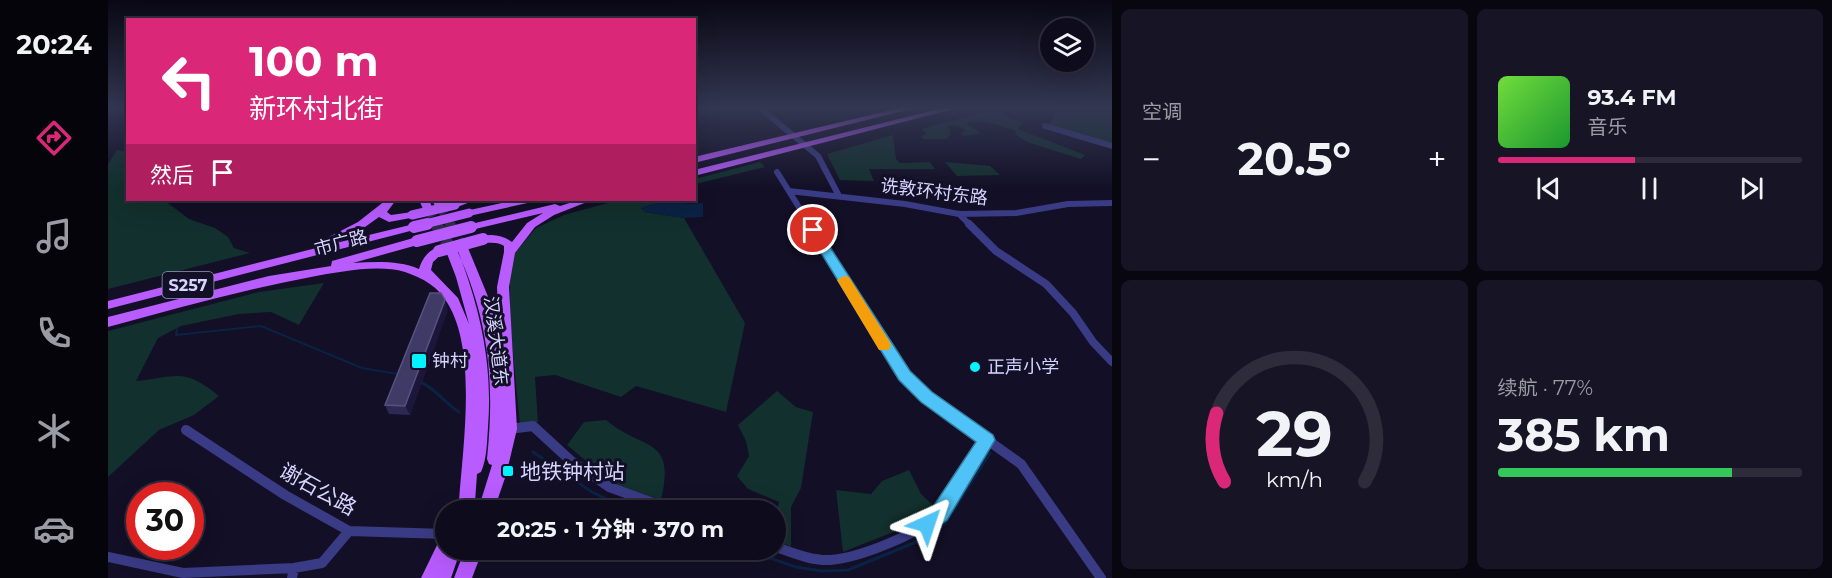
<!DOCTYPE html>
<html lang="zh">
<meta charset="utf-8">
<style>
body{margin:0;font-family:Montserrat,"Noto Sans SC",sans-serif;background:#171425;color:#f1f3f6;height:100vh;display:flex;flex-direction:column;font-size:22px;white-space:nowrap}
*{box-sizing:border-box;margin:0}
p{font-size:20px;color:#9b9ba3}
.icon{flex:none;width:33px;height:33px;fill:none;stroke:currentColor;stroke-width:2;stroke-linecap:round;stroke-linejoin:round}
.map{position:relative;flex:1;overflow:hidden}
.panel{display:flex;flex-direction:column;gap:9px;padding:9px;background:#08060f;width:720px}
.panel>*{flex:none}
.hud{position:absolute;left:18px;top:18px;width:570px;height:183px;border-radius:0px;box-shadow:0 6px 24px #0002,0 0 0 2px #2e2b3b;background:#db2777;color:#fff;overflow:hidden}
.tools{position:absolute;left:932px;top:18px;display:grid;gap:12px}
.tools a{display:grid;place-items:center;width:54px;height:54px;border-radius:50%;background:#0e0b1c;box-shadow:0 6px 24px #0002,0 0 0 2px #2e2b3b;font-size:30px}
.speed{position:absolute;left:18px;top:482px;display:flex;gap:12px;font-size:30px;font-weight:700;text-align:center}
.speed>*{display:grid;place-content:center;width:78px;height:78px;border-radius:50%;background:#0e0b1c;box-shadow:0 6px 24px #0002,0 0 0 2px #2e2b3b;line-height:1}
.speed .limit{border:9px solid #d22;background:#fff;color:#111}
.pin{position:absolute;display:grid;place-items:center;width:51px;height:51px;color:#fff;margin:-26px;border:3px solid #fff;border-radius:50%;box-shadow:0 2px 6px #0007}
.me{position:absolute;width:66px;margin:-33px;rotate:42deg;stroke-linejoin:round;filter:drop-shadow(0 0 4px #0008)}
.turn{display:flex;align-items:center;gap:21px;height:126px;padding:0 24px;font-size:27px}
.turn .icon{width:78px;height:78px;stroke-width:2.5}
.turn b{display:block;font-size:42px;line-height:51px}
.then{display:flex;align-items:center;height:57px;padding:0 24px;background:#0003;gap:12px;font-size:22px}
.big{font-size:45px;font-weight:700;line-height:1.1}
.panel .widget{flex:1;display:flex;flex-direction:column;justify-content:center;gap:9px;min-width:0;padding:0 21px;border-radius:9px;background:#171425}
.panel .dial{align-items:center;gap:0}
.dial svg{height:156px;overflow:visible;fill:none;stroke:#2e2b3b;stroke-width:7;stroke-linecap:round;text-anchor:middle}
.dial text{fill:#f1f3f6;stroke:none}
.song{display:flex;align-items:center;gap:18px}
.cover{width:72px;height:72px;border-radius:9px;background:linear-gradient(135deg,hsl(100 70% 55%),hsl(130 70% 35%))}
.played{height:6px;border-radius:3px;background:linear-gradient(90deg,#db2777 45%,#2e2b3b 45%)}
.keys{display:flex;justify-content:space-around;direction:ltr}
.heat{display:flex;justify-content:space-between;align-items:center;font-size:33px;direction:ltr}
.charge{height:9px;border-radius:4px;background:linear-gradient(90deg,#34c759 77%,#2e2b3b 0)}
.panel .tiles{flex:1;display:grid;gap:9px;grid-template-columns:repeat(2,1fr)}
.trip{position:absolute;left:327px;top:500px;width:351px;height:60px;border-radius:30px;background:#0e0b1c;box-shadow:0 6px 24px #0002,0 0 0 2px #2e2b3b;font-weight:700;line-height:60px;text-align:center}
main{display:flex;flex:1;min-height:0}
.tabs{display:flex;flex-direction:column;width:108px;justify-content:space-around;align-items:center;background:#06040b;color:#9b9ba3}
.tabs .icon{width:42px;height:42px}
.tabs .active{color:#db2777}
.tabs b{font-size:27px;color:#f1f3f6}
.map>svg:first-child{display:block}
</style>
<main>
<nav class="tabs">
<b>20:24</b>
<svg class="icon active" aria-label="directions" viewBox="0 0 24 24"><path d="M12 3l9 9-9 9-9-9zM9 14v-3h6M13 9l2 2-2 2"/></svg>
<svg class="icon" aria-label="music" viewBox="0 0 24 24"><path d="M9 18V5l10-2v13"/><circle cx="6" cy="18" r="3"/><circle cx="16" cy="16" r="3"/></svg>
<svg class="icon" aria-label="phone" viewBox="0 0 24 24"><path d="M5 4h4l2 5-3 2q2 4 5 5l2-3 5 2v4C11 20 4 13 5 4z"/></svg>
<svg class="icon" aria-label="climate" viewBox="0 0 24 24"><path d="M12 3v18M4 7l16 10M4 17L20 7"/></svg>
<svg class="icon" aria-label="car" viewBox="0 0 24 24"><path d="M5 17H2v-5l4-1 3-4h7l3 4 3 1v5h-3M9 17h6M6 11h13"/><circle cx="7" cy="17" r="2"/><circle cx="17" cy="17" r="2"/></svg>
</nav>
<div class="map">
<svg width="1004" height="578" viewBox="0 0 1004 578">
<rect width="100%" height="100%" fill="#120f26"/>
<path fill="#12302d" d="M890,108H909L896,113L901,118L914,122L910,129L977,155L973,159L919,142L907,134L908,131C891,125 876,119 857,123L873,133L856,136L853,134L857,130L848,125L840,126L843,134L838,139H816L813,137L819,133L813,129Z
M950,108H1004V144L941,125Z
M785,135L788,159L792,163L822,162L827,169H761L766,181L732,180L719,154Z
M9,150L19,152L20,200H56L81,219L107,228L120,237L126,248L142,253L0,289V164Z
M652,162L657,167L587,184V179Z
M837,162L882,166L892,175L849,176Z
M511,200H562L533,208L537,212L576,218L637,323L618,412L528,386L513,397L447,375L427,377L430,422L412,425L402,324V269L407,253L428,228L456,215Z
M216,283L191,325L163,312L131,314L73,326L50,338L28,381C70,377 75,367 111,396L86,415L51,430L0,477V331L151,292Z
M669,391L688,407L705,412L693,488L683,507V547L668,540V516L671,502L640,489L629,476L641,456L638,441L630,425Z
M498,420C536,452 568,435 553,500L504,483L459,445L476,422Z
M801,470L813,494L828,508L815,520L735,552L728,490L763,494L774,481Z"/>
<path fill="#0a2244" d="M562,200L581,204L595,203V217L576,218L537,212L533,207Z"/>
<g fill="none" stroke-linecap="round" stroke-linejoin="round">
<path stroke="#0a2244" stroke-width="2" d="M69,329L68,335L153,326L254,368L290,374"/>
<path stroke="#0a2244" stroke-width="3" d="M312,382C327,388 337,403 351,412
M425,452L484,492L522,510
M636,549L688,567L714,571L740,570L825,535L838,522L882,453"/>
<path stroke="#2f2d47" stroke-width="9" stroke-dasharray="9 4.5" stroke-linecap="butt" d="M332,206L342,225
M320,209L329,225"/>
<path stroke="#2f2d47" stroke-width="12" stroke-dasharray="12 6" stroke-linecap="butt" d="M328,224L344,251
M341,224L354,248"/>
<path stroke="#3a3b85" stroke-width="6" d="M652,108L710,156L731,196
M937,126L1004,146
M669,172L702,225
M681,191L797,204L851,214L908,213L960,204L1004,203
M851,214L862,225"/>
<path stroke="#3a3b85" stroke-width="8" d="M702,224L799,378
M861,224L888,251L938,284L965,313L985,342L1004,362"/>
<path stroke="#3a3b85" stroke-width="10" d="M798,377L819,397L913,464L993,578
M401,429L425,426L462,460L501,487L565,510
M78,430L177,495L241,531L338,534
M668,547C685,553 704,561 722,560C751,558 811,534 831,514C851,493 864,464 879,440
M0,557L75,573L186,568L214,563L241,531
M184,578L186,568"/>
<path fill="#b85bff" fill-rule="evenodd" d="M792,108H807L586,163V157Z
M835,108H849L586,176V170Z
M278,200H288L279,212L283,215L304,212L309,215L308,217L281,222L271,217L250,232L228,243L306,224L310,225L311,227L310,229L0,309V301L220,245L216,242L217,239L250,222Z
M311,200H321L325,209L324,211H316Z
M324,200H334L337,206L332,209L328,208Z
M353,200H367L347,208L342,205Z
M408,200H425L424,202L361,216L356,213L357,211Z
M471,200H484L446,215L427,227L407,253L401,287L409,429L398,475L386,510H370L384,465L381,464L379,459C387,382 381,319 348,248L354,244L360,248L381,299L391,335L389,287L396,252V246C388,240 376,246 370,239C379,232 395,235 404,242L419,223L435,213L363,230L358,227L363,224L447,204L452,206Z
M309,237L314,241L313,244L245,263C267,262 290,260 311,269C314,258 323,246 335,248L337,251L325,262L323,270L350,298L361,324L348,277L338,251L344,247L350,251C372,308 385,365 380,427C379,441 379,459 373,472L369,474L367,502L364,510H347L351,501C355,446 369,352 340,304C331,287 315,278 297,272C269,264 232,272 203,277C134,290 67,309 0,327V317L161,276L223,266L224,261Z
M338,536V549H353L343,578H313L332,539Z
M357,549H375L364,578H346Z"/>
<path stroke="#b85bff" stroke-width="9" d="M304,215L347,205
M313,225L361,213"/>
<path stroke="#b85bff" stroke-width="12" d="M306,227L319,224
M309,241L363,227
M331,251L375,239"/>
</g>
<path fill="#2e2854" d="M340,309L302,415L281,414L277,405Z"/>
<path fill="#1b163a" d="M337,300L340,309L302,415L297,406Z"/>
<path fill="#403a66" stroke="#57527e" stroke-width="1.5" d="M322,293H333L337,300L297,406L277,405Z"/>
<linearGradient id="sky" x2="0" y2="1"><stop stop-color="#0a0815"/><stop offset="0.57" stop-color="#333752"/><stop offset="1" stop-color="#333752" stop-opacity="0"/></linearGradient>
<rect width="1004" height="189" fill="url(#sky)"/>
<path fill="#4fc3f7" stroke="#337fa1" stroke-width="1.5" d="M705,226L709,227L802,371L824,392L885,435L887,440L839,520L819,534L813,531L810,524L813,517L825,507L868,442L813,402L791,380L699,230Z"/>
<path fill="#f59e0b" d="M736,276L741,277L781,341L783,345L781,350H771L729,280Z"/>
<g fill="#00f4ff" stroke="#120f26" stroke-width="2">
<rect x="303" y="353" width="16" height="16" rx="3"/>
<circle cx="867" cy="367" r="6"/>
<rect x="394" y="465" width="12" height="12" rx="3"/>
</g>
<g text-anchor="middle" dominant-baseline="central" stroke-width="6" stroke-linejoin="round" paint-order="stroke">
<rect fill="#120f26" stroke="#9b99be" stroke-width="1.5" x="54.5" y="272" width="51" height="26" rx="4.5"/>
<g font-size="16" font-weight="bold" fill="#d6d4ff">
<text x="80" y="285">S257</text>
</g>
<g font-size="18" fill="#d6d4ff" stroke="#120f26">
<text transform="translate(826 192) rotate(7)">诜敦环村东路</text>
<text transform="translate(233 243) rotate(-15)">市广路</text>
<text transform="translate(388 341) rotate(83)">汉溪大道东</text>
</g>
<g font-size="18" fill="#d6d4ff" stroke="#120f26" text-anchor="start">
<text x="324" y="361">钟村</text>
<text x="879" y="367">正声小学</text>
</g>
<g font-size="21" fill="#d6d4ff" stroke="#120f26" text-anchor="start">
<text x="412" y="471">地铁钟村站</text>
</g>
<g font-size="21" fill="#d6d4ff" stroke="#120f26">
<text transform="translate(210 489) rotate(29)">谢石公路</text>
</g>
</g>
</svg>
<div class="tools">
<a><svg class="icon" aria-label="layers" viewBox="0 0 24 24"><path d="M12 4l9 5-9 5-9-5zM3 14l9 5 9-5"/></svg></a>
</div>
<div class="speed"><div class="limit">30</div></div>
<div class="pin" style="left:705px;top:230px;background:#d93025"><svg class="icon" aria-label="arrive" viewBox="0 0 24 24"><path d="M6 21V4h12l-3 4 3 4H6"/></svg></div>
<svg class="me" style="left:819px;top:524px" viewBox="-20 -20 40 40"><path d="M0-17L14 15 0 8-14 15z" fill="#4fc3f7" stroke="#fff" stroke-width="4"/></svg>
<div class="trip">20:25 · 1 分钟 · 370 m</div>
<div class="hud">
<div class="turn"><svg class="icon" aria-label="left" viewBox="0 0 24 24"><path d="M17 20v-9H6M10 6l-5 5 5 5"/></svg><div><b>100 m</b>新环村北街</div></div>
<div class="then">然后<svg class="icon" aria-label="arrive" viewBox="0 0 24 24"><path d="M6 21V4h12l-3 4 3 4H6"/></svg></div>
</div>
</div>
<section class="panel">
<div class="tiles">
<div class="widget"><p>空调</p>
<div class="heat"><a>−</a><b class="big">20.5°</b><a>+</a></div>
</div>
<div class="widget">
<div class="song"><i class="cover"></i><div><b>93.4 FM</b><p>音乐</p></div></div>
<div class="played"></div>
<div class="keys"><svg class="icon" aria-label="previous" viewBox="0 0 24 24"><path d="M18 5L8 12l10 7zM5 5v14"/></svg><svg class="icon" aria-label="pause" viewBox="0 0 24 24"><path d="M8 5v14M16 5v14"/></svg><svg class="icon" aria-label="next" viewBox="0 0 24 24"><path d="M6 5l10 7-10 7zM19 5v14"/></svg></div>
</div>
<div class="widget dial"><svg viewBox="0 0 100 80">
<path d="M14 69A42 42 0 1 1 86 69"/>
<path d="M14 69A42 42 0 0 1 10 34" stroke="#db2777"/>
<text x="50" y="56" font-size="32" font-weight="700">29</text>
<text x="50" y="72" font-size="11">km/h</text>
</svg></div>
<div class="widget"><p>续航 · 77%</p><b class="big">385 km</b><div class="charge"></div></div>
</div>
</section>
</main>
